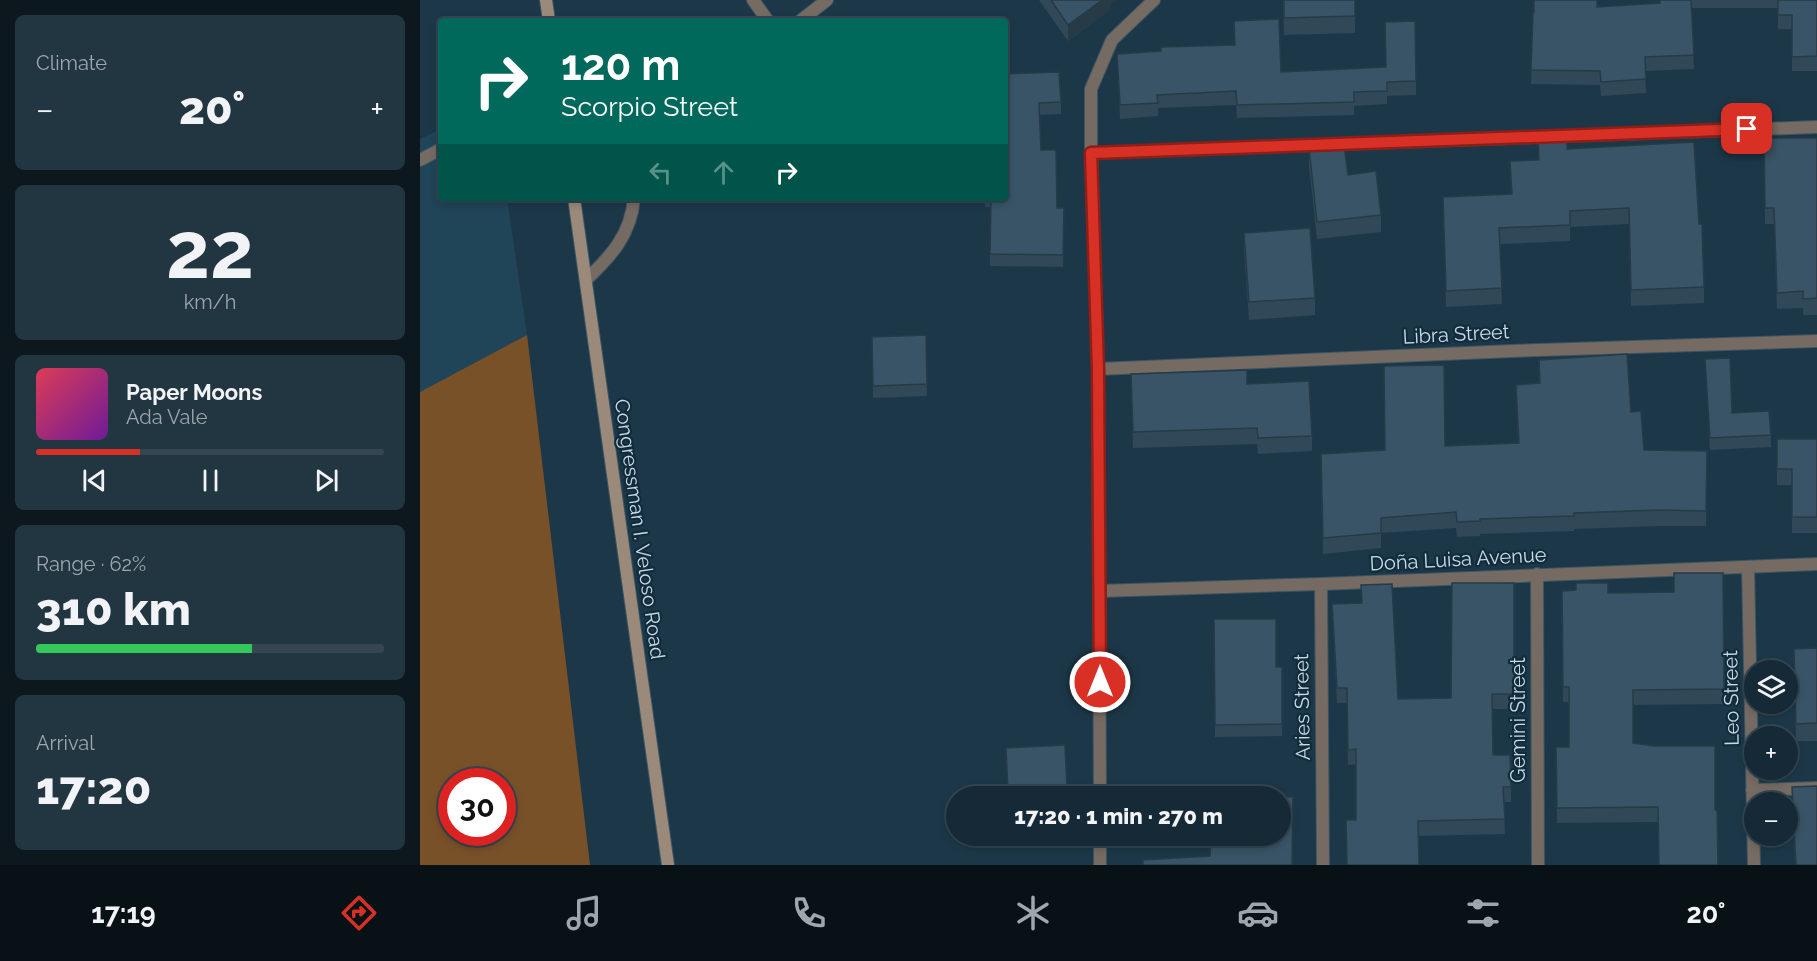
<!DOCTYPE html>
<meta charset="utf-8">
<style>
body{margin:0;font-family:Raleway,sans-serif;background:#223642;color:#f1f3f6;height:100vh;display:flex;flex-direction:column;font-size:22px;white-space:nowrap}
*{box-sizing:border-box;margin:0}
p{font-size:20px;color:#9da7ad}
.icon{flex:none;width:33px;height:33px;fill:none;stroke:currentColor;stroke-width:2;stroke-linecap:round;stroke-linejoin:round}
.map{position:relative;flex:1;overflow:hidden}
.side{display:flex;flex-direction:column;gap:15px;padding:15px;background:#0c171e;width:420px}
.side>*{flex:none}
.top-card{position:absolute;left:18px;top:18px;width:570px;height:183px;border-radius:6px;box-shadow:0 3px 9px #0003,0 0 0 2px #344651;background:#00695c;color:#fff;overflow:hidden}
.tools{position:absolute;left:1324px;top:660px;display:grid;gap:12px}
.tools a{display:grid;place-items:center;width:54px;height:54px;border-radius:50%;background:#152a36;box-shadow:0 3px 9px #0003,0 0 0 2px #344651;font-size:30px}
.speed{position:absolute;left:18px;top:768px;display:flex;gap:12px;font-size:30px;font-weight:700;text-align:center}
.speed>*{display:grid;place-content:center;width:78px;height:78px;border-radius:50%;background:#152a36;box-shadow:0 3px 9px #0003,0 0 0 2px #344651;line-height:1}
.speed .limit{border:9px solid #d22;background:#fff;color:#111}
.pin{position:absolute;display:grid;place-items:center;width:51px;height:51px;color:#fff;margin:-26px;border-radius:12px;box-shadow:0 3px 9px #0006}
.me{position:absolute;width:66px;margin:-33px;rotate:0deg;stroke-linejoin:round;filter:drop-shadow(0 0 4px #0008)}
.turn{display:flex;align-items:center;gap:21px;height:126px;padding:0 24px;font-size:27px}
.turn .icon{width:78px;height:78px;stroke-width:2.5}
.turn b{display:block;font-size:42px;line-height:51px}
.lanes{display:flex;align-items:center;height:57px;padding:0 24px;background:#0003;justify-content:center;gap:30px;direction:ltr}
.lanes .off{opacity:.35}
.big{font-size:45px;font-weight:800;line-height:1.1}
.side .card{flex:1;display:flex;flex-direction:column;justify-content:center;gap:9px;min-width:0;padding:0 21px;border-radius:9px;background:#223642}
.side .dial{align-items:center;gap:0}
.dial b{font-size:78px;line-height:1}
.song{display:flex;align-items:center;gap:18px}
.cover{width:72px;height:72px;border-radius:9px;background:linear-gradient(135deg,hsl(350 70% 55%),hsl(280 70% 35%))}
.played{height:6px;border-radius:3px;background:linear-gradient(90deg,#d93025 30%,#344651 30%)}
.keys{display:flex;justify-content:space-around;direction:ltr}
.heat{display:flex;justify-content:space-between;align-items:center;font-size:33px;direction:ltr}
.charge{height:9px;border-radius:4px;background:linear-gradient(90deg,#34c759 62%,#344651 0)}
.trip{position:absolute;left:526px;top:786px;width:345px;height:60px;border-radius:30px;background:#152a36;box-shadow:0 3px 9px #0003,0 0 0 2px #344651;font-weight:800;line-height:60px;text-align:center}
.tab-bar{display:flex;height:96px;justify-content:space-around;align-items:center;background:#081116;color:#9da7ad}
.tab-bar .icon{width:42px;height:42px}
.tab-bar .active{color:#d93025}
.tab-bar b{font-size:27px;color:#f1f3f6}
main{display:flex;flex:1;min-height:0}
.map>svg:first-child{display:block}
</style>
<main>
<section class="side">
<div class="card"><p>Climate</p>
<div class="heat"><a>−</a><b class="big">20°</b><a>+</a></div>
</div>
<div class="card dial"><b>22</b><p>km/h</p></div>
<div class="card">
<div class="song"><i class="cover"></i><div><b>Paper Moons</b><p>Ada Vale</p></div></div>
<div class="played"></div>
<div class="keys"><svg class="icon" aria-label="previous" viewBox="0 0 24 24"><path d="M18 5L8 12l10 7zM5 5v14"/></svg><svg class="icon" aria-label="pause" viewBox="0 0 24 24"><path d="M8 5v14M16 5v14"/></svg><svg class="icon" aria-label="next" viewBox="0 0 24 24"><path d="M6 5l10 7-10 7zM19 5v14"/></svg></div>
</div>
<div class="card"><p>Range · 62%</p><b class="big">310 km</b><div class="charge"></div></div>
<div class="card"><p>Arrival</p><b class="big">17:20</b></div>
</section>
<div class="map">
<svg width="1397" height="865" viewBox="0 0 1397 865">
<rect width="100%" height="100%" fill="#1c3848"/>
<path fill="#204458" d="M21,129V198H87L107,335L0,392V139Z"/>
<path fill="#795129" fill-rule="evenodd" d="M107,335L170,865H0V392ZM32,782H82V832H32Z"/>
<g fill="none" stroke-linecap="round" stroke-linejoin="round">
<defs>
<path id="lane" d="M0,160L21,149"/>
<path id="street" d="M333,0L348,21
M380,21L407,0
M671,153L1397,127
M166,280C191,256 211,235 214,198
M678,369L1092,351L1397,341
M1328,567L1334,865
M1117,574L1118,865
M901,584L903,865
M680,591L901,584L1397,564
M1332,790L1397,788
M680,796L678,369L671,153V89L692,40L734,0
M680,865V836"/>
<path id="secondary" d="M126,0L129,21
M154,198L248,865"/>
</defs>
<use href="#lane" stroke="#3b5564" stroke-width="14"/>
<use href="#street" stroke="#3b5564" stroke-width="14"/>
<use href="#secondary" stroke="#3b5564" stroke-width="14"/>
<use href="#lane" stroke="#766b62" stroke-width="12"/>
<use href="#street" stroke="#766b62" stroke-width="12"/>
<use href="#secondary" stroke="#9b8a7a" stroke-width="12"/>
</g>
<path fill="#304858" d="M619,0H696L691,3V9L648,41Z
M863,0H935V33L864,35Z
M1240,0H1397V71H1372V29H1358V8H1271L1274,69L1225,71L1226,93L1181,96L1180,85L1111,84L1113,12L1177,7L1240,3Z
M697,54L861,72L996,81V95L967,96V104L934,106V115L817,118L816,105L738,108V116L700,119Z
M585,74L641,102V114L620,115L621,150L637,208H644L643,267L570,266V207H565V198H585Z
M1118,138L1147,149L1279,224L1284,287V303L1211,306L1209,224L1150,227V241L1080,244L1082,304L1026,307L1023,197L1091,194L1090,161L1118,160Z
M1344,138H1397V315H1383V308L1357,309L1354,224H1345Z
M889,148L928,175L961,215V232L897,239L889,166Z
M824,233L895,298V315L829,320L824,250Z
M506,335L507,396L453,398L452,337Z
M1285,359L1312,413L1351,435V447L1290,450Z
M1119,360L1211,412L1224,450L1287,451L1286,526H1239L1154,529V531L1060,534V536L1037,537L1036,528L961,533V548L903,554L901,454L1025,446L1098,443L1096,385L1119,383Z
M711,374L827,384L892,436V451L838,454L837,444L713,448Z
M1357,439H1397V533H1372V485H1357Z
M1303,573L1304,704L1213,705V743L1234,746H1295L1238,822L1137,823L1136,747H1149V702H1143L1142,591L1188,593L1254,592Z
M1094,583V709H1072L1073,755L1091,787V802H1084L1085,834L998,836L936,820V764L928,765L927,703H917L912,604L941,603V585L978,699L1031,698Z
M794,619L856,667H862V736L795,737Z
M1397,648V741H1376L1374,649Z
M645,745L647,796H588L586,748Z
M1372,787L1397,865H1375Z"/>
<path fill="#273b47" d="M682,0H696L691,3V9L648,41V25Z"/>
<path fill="#385466" stroke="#273b47" stroke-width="1.5" d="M631,0H682L648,25Z
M864,0H935V16L864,18Z
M1114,0H1177V7L1240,3V0H1271L1274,55L1225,57L1226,79L1181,82L1180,71L1111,70L1113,12H1114Z
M1358,0H1397V56L1372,57V15H1358Z
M859,19L861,72L966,67L965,22L995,21L996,81L967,82V91L934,92V102L817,105L816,91L737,95L738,103L700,105L697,54L741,51V47L815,45L814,21Z
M639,72L641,102L619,103L621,150H636L637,208H644L643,255L570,254L571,198H585V74Z
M1147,137V149L1274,142L1279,224H1282L1284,287L1211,290L1209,208L1150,211V225L1079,228L1082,288L1026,291L1023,197L1092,194L1090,161L1119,160L1118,138Z
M1344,138H1397V298L1383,299V291L1357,293L1354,208H1345Z
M924,145L928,175L956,171L961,215L897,222L889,148Z
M890,228L895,298L829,302L824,233Z
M506,335L507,384L453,386L452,337Z
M1207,354L1211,412L1221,411L1224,450L1287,451L1286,511L1239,510L1154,513V516L1060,519V521L1037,522L1036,512L961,518V533L903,538L901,454L965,450L964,366L1024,365L1025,446L1099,443L1096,385L1120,383L1119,360Z
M1310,358L1312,413L1349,411L1351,435L1290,438L1285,359Z
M827,370V384L889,381L892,436L838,438L837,428L713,432L711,374Z
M1357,439H1397V517H1372V469H1357Z
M1254,573H1303L1304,689L1213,690V743L1234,746H1295V810H1297L1298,865H1239L1238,807L1137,808L1136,747H1149V687H1143L1142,591L1156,590V583H1188V593L1254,592Z
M1032,583H1094V694H1072L1073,755H1090L1091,787H1083L1085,819L998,821L999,865H927L926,820H936V749L928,750L927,688H917L912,604L942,603L941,585L972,584L978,699L1031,698Z
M794,619H856V667H862V724L795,725Z
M1397,648V723L1376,724L1374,649Z
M645,745L647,789L588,791L586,748Z
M1397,786V865H1376L1372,787Z
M861,797H873L872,865H723V860L790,856L791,836H861Z"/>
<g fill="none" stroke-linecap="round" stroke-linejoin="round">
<defs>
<path id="route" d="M680,682L678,369L671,153L1327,129"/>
</defs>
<use href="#route" stroke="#8d1f18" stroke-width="15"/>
<use href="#route" stroke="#d93025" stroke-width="10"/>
</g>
<g text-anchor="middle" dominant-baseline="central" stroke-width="4.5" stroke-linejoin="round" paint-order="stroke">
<g font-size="20" fill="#cadae5" stroke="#112d3d">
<text transform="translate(1036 334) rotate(-3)">Libra Street</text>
<text transform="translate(220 529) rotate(82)">Congressman I. Veloso Road</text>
<text transform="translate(1038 559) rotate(-3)">Doña Luisa Avenue</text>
<text transform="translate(1311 698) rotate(-91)">Leo Street</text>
<text transform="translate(882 707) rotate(-91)">Aries Street</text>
<text transform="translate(1098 720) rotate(-90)">Gemini Street</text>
</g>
</g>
</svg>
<div class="tools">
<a><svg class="icon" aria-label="layers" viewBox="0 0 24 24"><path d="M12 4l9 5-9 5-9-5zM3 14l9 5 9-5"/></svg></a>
<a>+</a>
<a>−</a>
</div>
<div class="speed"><div class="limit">30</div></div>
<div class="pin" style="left:1327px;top:129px;background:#d93025"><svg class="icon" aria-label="arrive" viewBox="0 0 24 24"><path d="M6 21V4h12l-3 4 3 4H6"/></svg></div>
<svg class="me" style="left:680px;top:682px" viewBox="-20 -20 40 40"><circle r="17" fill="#d93025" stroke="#fff" stroke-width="3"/><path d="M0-11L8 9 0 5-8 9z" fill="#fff"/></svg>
<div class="trip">17:20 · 1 min · 270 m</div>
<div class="top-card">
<div class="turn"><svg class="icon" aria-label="right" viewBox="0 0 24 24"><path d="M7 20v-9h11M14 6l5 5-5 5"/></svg><div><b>120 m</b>Scorpio Street</div></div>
<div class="lanes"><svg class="icon off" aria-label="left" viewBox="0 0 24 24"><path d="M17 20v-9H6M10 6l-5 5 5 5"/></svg><svg class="icon off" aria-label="ahead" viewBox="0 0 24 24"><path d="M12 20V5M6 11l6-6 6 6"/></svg><svg class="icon" aria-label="right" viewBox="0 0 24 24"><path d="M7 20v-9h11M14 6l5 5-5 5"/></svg></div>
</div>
</div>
</main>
<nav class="tab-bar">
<b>17:19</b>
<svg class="icon active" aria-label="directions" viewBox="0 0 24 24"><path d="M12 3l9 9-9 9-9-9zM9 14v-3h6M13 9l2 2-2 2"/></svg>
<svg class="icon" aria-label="music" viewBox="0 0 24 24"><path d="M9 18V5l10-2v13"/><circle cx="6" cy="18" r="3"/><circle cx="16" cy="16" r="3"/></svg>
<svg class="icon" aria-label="phone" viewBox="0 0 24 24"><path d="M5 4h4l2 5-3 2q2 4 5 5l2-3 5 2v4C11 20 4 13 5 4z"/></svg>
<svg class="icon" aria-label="climate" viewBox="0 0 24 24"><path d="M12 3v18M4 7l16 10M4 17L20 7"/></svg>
<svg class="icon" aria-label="car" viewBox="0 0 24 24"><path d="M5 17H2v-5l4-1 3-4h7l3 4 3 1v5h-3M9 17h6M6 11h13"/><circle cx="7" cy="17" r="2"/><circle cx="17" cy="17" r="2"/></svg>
<svg class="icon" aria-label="filters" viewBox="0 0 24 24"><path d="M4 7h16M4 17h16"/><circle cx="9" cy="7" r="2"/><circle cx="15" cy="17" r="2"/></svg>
<b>20°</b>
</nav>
